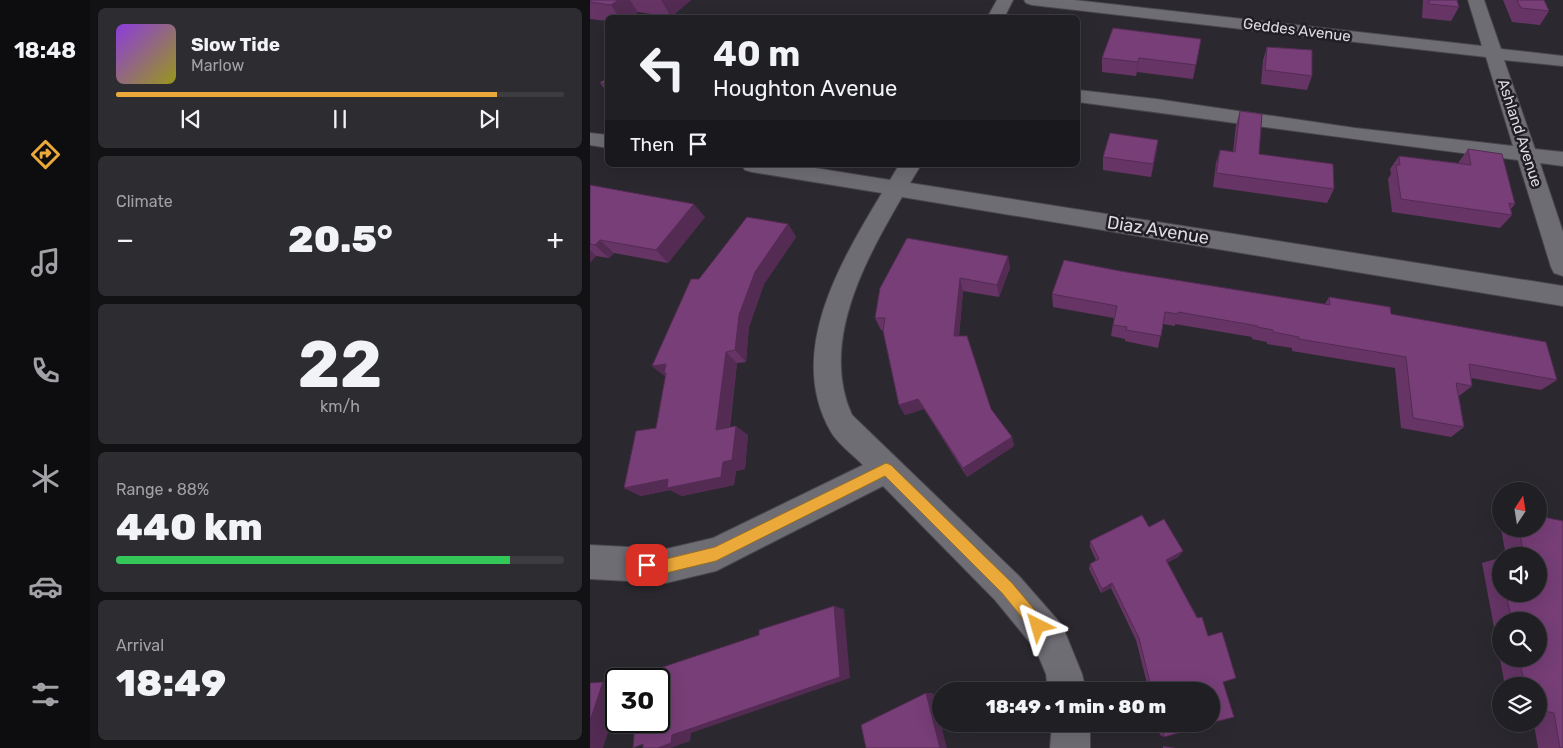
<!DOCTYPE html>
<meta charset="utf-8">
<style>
body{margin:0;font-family:Rubik,sans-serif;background:#2d2c30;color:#f1f3f6;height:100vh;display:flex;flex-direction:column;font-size:19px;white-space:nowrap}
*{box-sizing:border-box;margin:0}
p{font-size:16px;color:#a2a2a6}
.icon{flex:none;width:28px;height:28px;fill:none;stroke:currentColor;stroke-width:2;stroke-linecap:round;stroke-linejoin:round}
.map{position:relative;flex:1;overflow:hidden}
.drawer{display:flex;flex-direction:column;gap:8px;padding:8px;background:#121113;width:500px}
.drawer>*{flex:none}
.top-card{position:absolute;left:15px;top:15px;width:475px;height:152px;border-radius:8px;box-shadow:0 5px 20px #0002,0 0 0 1px #3d3d41;background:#201f23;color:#f1f3f6;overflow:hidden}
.needle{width:32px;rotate:12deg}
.tools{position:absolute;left:902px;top:482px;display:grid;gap:10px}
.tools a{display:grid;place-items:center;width:55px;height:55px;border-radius:50%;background:#201f23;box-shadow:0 5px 20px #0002,0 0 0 1px #3d3d41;font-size:25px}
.speed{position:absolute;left:15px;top:668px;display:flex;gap:10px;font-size:25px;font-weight:700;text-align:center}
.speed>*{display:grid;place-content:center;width:65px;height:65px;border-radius:50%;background:#201f23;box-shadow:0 5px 20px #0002,0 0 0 1px #3d3d41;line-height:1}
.speed .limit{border:2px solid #111;border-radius:8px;background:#fff;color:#111}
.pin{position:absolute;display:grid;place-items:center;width:42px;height:42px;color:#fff;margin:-21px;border-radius:10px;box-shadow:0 2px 8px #0006}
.me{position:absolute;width:55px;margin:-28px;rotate:320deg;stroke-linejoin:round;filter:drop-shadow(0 0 4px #0008)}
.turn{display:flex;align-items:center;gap:18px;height:105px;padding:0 25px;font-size:22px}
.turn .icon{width:65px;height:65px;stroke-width:2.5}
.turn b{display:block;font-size:35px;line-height:42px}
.then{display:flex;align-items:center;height:48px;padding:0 25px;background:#0003;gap:10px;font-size:19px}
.big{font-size:38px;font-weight:800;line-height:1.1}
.drawer .tile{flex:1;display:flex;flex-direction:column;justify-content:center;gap:8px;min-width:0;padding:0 18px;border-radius:8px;background:#2d2c30}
.drawer .dial{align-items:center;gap:0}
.dial b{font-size:65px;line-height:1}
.song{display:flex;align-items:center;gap:15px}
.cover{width:60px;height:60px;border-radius:8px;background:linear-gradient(135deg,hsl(270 70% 55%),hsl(60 70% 35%))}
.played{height:5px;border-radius:2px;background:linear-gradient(90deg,#eba93a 85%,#3d3d41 85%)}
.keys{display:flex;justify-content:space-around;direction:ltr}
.heat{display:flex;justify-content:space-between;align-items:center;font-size:28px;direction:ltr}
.charge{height:8px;border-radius:4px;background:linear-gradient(90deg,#34c759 88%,#3d3d41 0)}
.trip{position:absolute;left:342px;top:682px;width:288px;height:50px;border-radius:25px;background:#201f23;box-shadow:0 5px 20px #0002,0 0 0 1px #3d3d41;font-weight:800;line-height:50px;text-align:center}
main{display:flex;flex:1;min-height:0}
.tab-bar{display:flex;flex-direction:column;width:90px;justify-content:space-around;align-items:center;background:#0d0c0e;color:#a2a2a6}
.tab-bar .icon{width:35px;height:35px}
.tab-bar .selected{color:#eba93a}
.tab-bar b{font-size:22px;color:#f1f3f6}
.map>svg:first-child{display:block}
</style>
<main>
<nav class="tab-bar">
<b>18:48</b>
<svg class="icon selected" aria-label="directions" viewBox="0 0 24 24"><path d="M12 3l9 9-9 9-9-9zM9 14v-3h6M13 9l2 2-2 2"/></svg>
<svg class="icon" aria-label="music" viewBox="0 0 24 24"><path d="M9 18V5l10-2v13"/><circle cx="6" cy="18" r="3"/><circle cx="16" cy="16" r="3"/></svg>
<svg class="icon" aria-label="phone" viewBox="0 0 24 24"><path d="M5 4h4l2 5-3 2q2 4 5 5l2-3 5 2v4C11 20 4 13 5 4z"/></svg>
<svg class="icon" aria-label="climate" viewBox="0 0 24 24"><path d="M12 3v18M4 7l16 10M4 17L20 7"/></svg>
<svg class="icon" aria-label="car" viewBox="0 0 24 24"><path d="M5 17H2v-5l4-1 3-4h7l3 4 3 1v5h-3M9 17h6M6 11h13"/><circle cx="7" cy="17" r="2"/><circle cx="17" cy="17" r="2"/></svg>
<svg class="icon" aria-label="filters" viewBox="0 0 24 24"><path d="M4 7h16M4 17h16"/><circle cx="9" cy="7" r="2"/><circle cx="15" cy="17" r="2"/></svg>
</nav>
<section class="drawer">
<div class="tile">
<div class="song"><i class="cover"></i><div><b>Slow Tide</b><p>Marlow</p></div></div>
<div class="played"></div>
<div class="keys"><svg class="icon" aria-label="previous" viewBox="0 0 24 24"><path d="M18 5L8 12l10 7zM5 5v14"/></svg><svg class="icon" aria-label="pause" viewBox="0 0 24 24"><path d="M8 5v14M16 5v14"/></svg><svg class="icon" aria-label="next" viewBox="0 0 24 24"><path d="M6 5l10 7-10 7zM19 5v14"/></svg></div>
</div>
<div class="tile"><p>Climate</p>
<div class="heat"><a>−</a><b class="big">20.5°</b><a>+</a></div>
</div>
<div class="tile dial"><b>22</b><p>km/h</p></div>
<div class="tile"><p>Range · 88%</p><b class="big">440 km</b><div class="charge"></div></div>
<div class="tile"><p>Arrival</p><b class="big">18:49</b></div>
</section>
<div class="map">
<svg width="973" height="748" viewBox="0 0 973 748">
<rect width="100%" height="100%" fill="#2b292f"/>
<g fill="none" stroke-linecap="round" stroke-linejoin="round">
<defs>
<path id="minor" d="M407,0H423L414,18H397Z
M434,0H484L892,46L878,0H894L911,49L973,56V66L914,60L945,149L973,152V166L950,163L973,232V276L964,273L961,267L928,160C781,142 634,121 488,102V90L566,99L765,128L923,146L896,57L442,5L436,3Z
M0,133L18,135V148L0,145Z
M151,165H206L300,180L309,165H331L320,183L973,286V306L312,197C276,259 229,342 262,415L429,576L472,625L492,674L496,691H458L456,674L446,650L405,600L293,486L126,571L76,583L0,579V545L76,549L123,538L273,465C263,455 248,444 241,432C195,353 251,261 292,193L162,172L155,170Z
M462,724H500V748H460Z"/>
</defs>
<use href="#minor" stroke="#48474b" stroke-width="2"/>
<use href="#minor" fill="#6f6d74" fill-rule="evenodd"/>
</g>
<path fill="#663566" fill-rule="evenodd" d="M0,0H101L81,17L48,12L41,18H18V21L0,19Z
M833,0H867L869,7L861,21L832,18Z
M913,0H954L959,11L950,25L922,22Z
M611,39L603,79L547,72L546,76L512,72V58Z
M677,47L722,76L717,90L671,84L673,60Z
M18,77V93L10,83Z
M650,111L669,154L744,189L737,203L623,187L626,163L630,150L643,152L646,125Z
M568,140L566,154L561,177L513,170V157Z
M878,149L925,204L921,209L922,215L910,228L802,212L798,179L801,174L800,169L809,156L868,163Z
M0,185L115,217L78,263L24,253L19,258L6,256L0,262Z
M198,224L206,237L174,284L159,327L156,362L147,363L140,427L158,435L155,469L146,471L144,485L92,496L80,490L51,496L34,488L66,428L76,377L62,366L109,279Z
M418,256L420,268L409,297L373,291L369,336L401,409L422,437L424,446L377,477L334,409L315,415L309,405L294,330H291L285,318Z
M530,271L735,304L739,297L801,314L967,380L951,390L881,378L882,386L869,396L874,427L861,437L811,428L805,368L702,351V348L677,344V342L662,339V337L585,324V326L573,324L568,348L535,341V339L521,336L524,318L463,307L462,294Z
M911,517V529H949L973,748H948L944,724H949V686H915L892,563L909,558H911V594H949V556H916L909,518ZM911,621H949V659H911Z
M559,527L593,551L588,557L577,563L618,636L633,682L621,691H559L546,640L521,588L511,593L499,569L500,564L506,560L500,547V541Z
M567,724H620L574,737L570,735Z
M573,746L586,748H573Z"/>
<path fill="#532b53" d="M28,0H40L48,12L41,18H30L21,5Z
M71,0H101L81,17Z
M549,58L547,72L546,76L548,62Z
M568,140L566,154L561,177L563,164Z
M104,204L115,217L78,263L66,250Z
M198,224L206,237L174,284L159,327L156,362L145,350L149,315L165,272Z
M10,240L24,253L19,258L5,245Z
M0,250L6,256L1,262H0Z
M418,256L420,268L409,297L407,285Z
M370,278L373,291L368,348L364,336Z
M136,352L147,363L138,439L126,430Z
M76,364L89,375L76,377L62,366Z
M328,399L334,409L315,415L309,405Z
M146,426L158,435L155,469L146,471L144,485L92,496L80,490L51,496L34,488L78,479L133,462Z
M422,437L424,446L377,477L373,468Z
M593,551L588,557L572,565L576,560Z
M522,583L521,588L511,593L512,589Z
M244,606L254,609L260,678L101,733L100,741L81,748H68L82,735Z
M13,682L26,683V708L13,748H0V721Z
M336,693H343L357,748H350Z"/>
<path fill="#773e77" stroke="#532b53" d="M0,0H28L21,5L0,2Z
M839,0H867L869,7L839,4Z
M927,0H954L959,11L931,8Z
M523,28L611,39L606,65L549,58L548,62L512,58Z
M677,47L722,50V76L675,70Z
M18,77V84L10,83Z
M650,111L672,114L669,154L743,164L744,189L626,173L630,150L645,152Z
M520,133L568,140L563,164L513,157Z
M878,149L912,154L925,204L919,203L922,215L811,199L806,165H810L809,156L881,165Z
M0,185L104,204L66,250L10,240L5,245L0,244Z
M157,217L198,224L165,272L149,315L145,350L136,352L126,430L146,426L142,460L133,462L131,477L77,488L78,479L34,488L46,431L66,428L76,373L74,374L76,364L62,366L101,279H109Z
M317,238L418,256L407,285L370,278L364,336H377L401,409L422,437L373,468L328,399L309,405L293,331L295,318H285L290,288Z
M474,260L530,271L740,305L739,297L800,307L801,314L956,342L967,380L879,364L882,386L866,383L874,427L823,418L816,357L709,339V337L683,332V330L667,327L668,326L588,312V314L575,312L571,336L536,330L537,327L523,325L527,306L462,294Z
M552,515L559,527L574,519L593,551L576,560L607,618L612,617L618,636L632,632L646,678L633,682L644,717L621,723V691H562L549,638L522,583L512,589L500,564L509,559L500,541Z
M949,516L973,521V748H970L964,713L949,710V686H935L929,659H949V621H922L916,594H949V556H934L929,529H949Z
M909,558H911V568Z
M244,606L250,677L82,735L81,743L68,748H53V744L43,748L45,721H69V679H48L49,675L169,635V630Z
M13,682L0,721V683Z
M336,693L350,748H276L271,725Z
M571,724H620L574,737Z"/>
<path fill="#eba93a" stroke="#996e26" d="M296,463L301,465L422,583L454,621L456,626L454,631L448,633L443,631L412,593L295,476L126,561L76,573L52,570L50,565L52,560L57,558L76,559L125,547Z"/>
<g text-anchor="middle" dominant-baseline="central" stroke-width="5" stroke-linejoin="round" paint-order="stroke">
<g font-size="15" fill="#dedce0" stroke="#211f25">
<text transform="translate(707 30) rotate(7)">Geddes Avenue</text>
<text transform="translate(930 133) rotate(72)">Ashland Avenue</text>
</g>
<g font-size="18" fill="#dedce0" stroke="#211f25">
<text transform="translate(568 230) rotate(9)">Diaz Avenue</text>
</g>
</g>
</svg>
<div class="tools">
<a><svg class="needle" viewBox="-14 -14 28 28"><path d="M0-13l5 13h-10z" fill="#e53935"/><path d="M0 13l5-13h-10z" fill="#a2a2a6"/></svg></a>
<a><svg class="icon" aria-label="sound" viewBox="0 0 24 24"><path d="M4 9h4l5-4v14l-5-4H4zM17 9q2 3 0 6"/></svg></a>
<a><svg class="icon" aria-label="search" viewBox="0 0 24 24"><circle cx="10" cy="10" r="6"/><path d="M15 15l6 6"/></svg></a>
<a><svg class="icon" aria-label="layers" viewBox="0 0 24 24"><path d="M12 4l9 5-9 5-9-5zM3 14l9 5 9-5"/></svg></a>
</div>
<div class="speed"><div class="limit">30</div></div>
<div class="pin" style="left:57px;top:565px;background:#d93025"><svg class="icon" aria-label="arrive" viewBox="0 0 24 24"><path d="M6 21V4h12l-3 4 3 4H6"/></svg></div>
<svg class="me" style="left:448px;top:626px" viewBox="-20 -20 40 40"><path d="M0-17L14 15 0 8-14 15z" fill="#eba93a" stroke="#fff" stroke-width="4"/></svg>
<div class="trip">18:49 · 1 min · 80 m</div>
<div class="top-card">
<div class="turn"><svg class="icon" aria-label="left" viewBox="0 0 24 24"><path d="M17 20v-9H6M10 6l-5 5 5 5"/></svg><div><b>40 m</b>Houghton Avenue</div></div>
<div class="then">Then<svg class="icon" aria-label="arrive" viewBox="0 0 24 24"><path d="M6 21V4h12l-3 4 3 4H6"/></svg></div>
</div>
</div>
</main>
